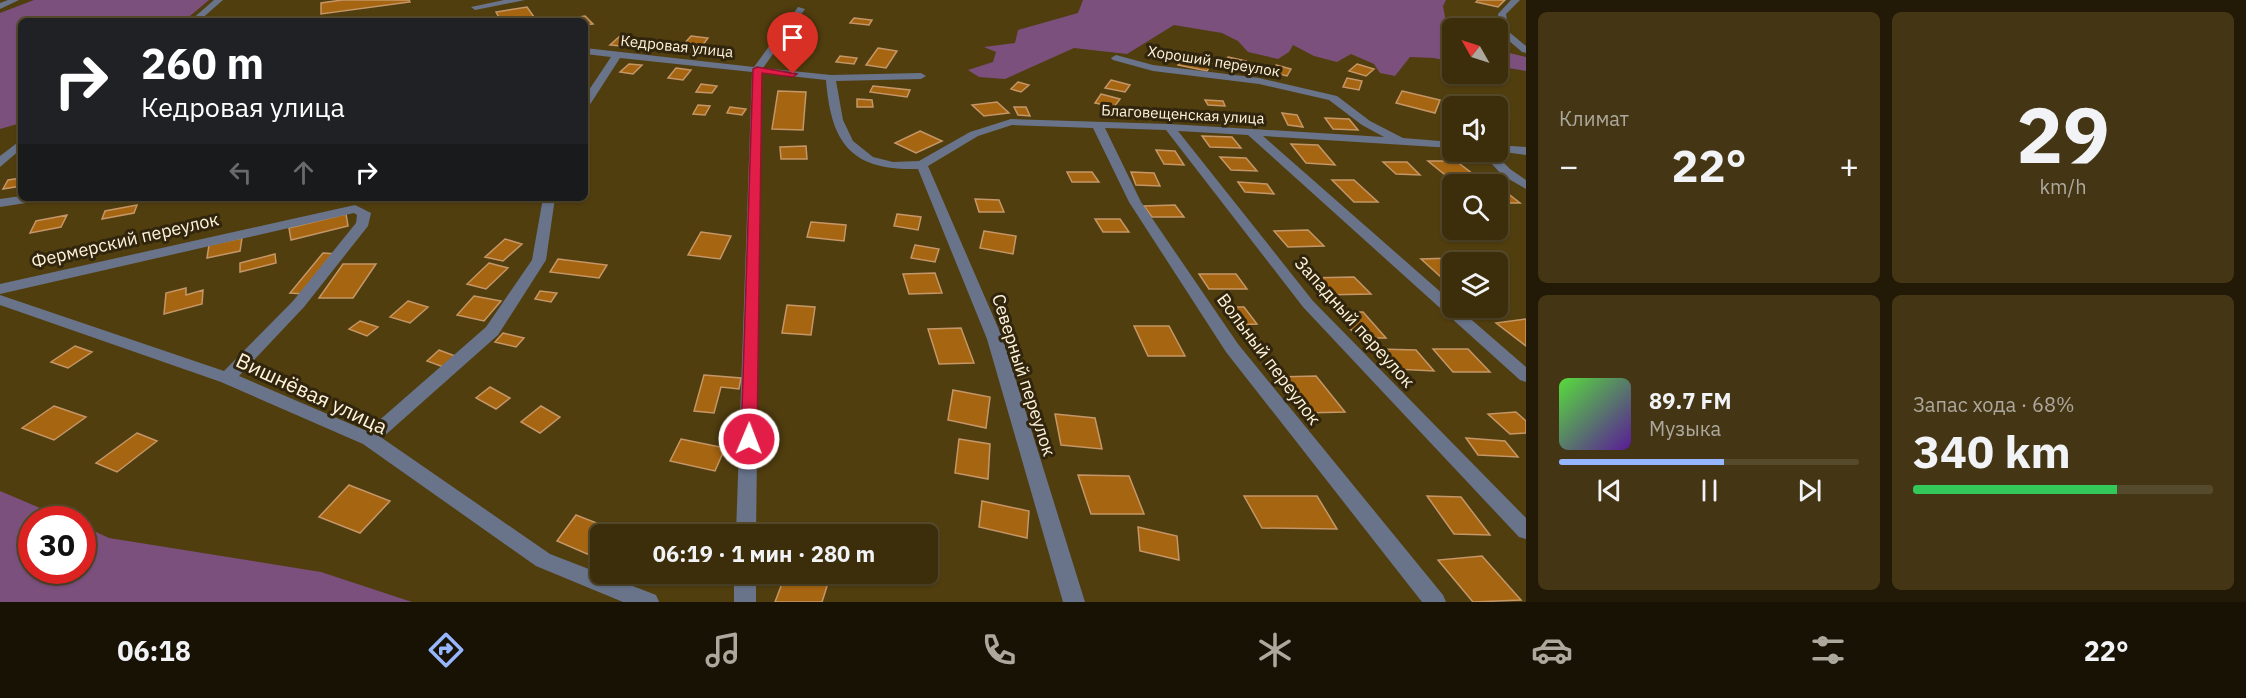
<!DOCTYPE html>
<html lang="ru">
<meta charset="utf-8">
<style>
body{margin:0;font-family:"IBM Plex Sans",sans-serif;background:#443614;color:#f1f3f6;height:100vh;display:flex;flex-direction:column;font-size:22px;white-space:nowrap}
*{box-sizing:border-box;margin:0}
p{font-size:20px;color:#ada89d}
.icon{flex:none;width:33px;height:33px;fill:none;stroke:currentColor;stroke-width:2;stroke-linecap:round;stroke-linejoin:round}
.map{position:relative;flex:1;overflow:hidden}
.panel{display:flex;flex-direction:column;gap:12px;padding:12px;background:#221906;width:720px}
.panel>*{flex:none}
.banner{position:absolute;left:18px;top:18px;width:570px;height:183px;border-radius:9px;box-shadow:0 2px 4px #0004,0 0 0 2px #564a2c;background:#202124;color:#fff;overflow:hidden}
.needle{width:39px;rotate:309deg}
.fabs{position:absolute;left:1442px;top:18px;display:grid;gap:12px}
.fabs a{display:grid;place-items:center;width:66px;height:66px;border-radius:9px;background:#3d2e0b;box-shadow:0 2px 4px #0004,0 0 0 2px #564a2c;font-size:30px}
.speed{position:absolute;left:18px;top:506px;display:flex;gap:12px;font-size:30px;font-weight:700;text-align:center}
.speed>*{display:grid;place-content:center;width:78px;height:78px;border-radius:50%;background:#3d2e0b;box-shadow:0 2px 4px #0004,0 0 0 2px #564a2c;line-height:1}
.speed .limit{border:9px solid #d22;background:#fff;color:#111}
.pin{position:absolute;display:grid;place-items:center;width:51px;height:51px;color:#fff;margin:-62px -26px;border-radius:50% 50% 50% 0;rotate:-45deg;box-shadow:0 0 6px #0007}
.pin .icon{rotate:45deg}
.me{position:absolute;width:66px;margin:-33px;rotate:1deg;stroke-linejoin:round;filter:drop-shadow(0 0 4px #0008)}
.turn{display:flex;align-items:center;gap:21px;height:126px;padding:0 24px;font-size:27px}
.turn .icon{width:78px;height:78px;stroke-width:2.5}
.turn b{display:block;font-size:42px;line-height:51px}
.lanes{display:flex;align-items:center;height:57px;padding:0 24px;background:#0003;justify-content:center;gap:30px;direction:ltr}
.lanes .off{opacity:.35}
.big{font-size:45px;font-weight:700;line-height:1.1}
.panel .tile{flex:1;display:flex;flex-direction:column;justify-content:center;gap:9px;min-width:0;padding:0 21px;border-radius:9px;background:#443614}
.panel .dial{align-items:center;gap:0}
.dial b{font-size:78px;line-height:1}
.song{display:flex;align-items:center;gap:18px}
.cover{width:72px;height:72px;border-radius:9px;background:linear-gradient(135deg,hsl(110 70% 55%),hsl(270 70% 35%))}
.played{height:6px;border-radius:3px;background:linear-gradient(90deg,#96b6fd 55%,#564a2c 55%)}
.keys{display:flex;justify-content:space-around;direction:ltr}
.heat{display:flex;justify-content:space-between;align-items:center;font-size:33px;direction:ltr}
.charge{height:9px;border-radius:4px;background:linear-gradient(90deg,#34c759 68%,#564a2c 0)}
.panel .tiles{flex:1;display:grid;gap:12px;grid-template-columns:repeat(2,1fr)}
.trip{position:absolute;left:590px;top:524px;width:348px;height:60px;border-radius:9px;background:#3d2e0b;box-shadow:0 2px 4px #0004,0 0 0 2px #564a2c;font-weight:700;line-height:60px;text-align:center}
.menu{display:flex;height:96px;justify-content:space-around;align-items:center;background:#181204;color:#ada89d}
.menu .icon{width:42px;height:42px}
.menu .active{color:#96b6fd}
.menu b{font-size:27px;color:#f1f3f6}
main{display:flex;flex:1;min-height:0}
.map>svg:first-child{display:block}
</style>
<main>
<div class="map">
<svg width="1526" height="602" viewBox="0 0 1526 602">
<rect width="100%" height="100%" fill="#513e0f"/>
<path fill="#7b507d" d="M34,0H209L184,21H21V123L0,129V13Z
M1083,0H1446L1443,6L1449,38L1452,39V62L1434,58L1410,57L1395,76L1380,73L1374,64L1351,54L1337,62L1314,56L1293,45L1289,52L1278,59L1248,52L1238,41L1222,33L1174,25L1127,54L1074,48L1005,79L979,77L968,70L993,62L996,52L984,47L1015,43L1018,30L1078,13Z
M1497,50L1526,57V71L1497,66Z
M0,491L66,519H32V570H82L83,526L109,538L321,572L412,602H0Z"/>
<path fill="#a66511" stroke="#c59667" stroke-width="1.5" d="M342,0H409L410,2L321,14V3Z
M1478,0H1505L1498,7L1476,2Z
M527,7L534,17L501,21L496,12Z
M585,16L593,24L585,25V21L562,20Z
M854,18L872,20L869,25L850,23Z
M620,36L640,39L630,47L610,45Z
M691,36L708,38L702,46L684,44Z
M878,48L897,51L886,68L866,65Z
M840,56L857,58L854,64L836,62Z
M1183,57L1212,63L1207,71L1178,65Z
M1228,57L1246,61L1241,68L1223,64Z
M629,64L642,65L633,74L620,72Z
M1357,64L1374,69L1366,76L1349,71Z
M1276,65L1291,69L1287,76L1271,72Z
M676,68L691,70L683,80L668,78Z
M1347,78L1362,81L1359,90L1343,87Z
M1111,80L1130,85L1125,92L1105,88Z
M1018,82L1029,85L1021,92L1011,89Z
M701,84L717,86L712,93L696,92Z
M873,86L910,90L907,97L870,92Z
M778,91L806,92L803,130L772,129Z
M1402,91L1440,100L1435,113L1396,103Z
M1101,94L1120,99L1114,107L1095,103Z
M857,99L872,100L873,107H857Z
M1481,99L1502,102L1509,114L1497,112V106H1484Z
M1205,100L1223,101L1225,106L1208,105Z
M997,102L1009,113L984,116L972,105Z
M698,105L710,106L705,115L693,114Z
M730,107L746,109L742,115L727,113Z
M1014,107H1026L1030,116L1018,115Z
M1282,113L1297,115L1303,127L1288,125Z
M1325,118L1349,119L1358,130L1333,129Z
M920,131L942,141L916,153L895,143Z
M1202,136L1232,137L1241,148L1210,147Z
M1291,144L1318,145L1335,165L1306,163Z
M806,146L807,159H781L780,147Z
M1156,150L1175,151L1184,165L1164,164Z
M1220,157L1246,158L1257,171L1231,170Z
M1428,161H1456L1473,174H1444Z
M1383,162H1407L1420,175L1396,174Z
M1067,172H1092L1099,182H1072Z
M1131,172L1154,173L1160,186L1136,185Z
M21,178V186L3,189L8,180Z
M1332,180H1354L1378,202H1354Z
M1465,181H1491L1496,184H1469Z
M1238,182L1267,184L1274,194L1245,192Z
M1497,185L1520,203H1497Z
M975,199L999,200L1004,212H979Z
M137,205L134,213L102,219L105,211Z
M1175,205L1184,217H1152L1144,206Z
M346,214L348,226L291,240L289,228Z
M897,214L921,217L918,230L894,226Z
M67,215L61,227L30,233L36,221Z
M1095,219H1120L1129,232H1103Z
M811,222L846,225L844,241L807,237Z
M1308,230L1324,246L1288,247L1274,231Z
M984,231L1016,236L1013,254L980,248Z
M701,232L731,236L720,259L688,255Z
M242,238L240,251L207,258L209,245Z
M505,239L522,244L503,261L485,257Z
M915,245L939,249L935,262L911,258Z
M323,253L337,254L305,294L290,293Z
M275,254L276,263L240,272V263Z
M1453,258L1459,262H1452V287L1421,259Z
M558,259L607,265L599,278L550,272Z
M489,263L508,268L486,289L467,284Z
M343,264H376L353,298H319Z
M935,273L942,293L909,294L903,274Z
M1199,274H1236L1247,289H1209Z
M1354,277L1371,294L1321,295L1306,278Z
M186,288V295L203,290L202,304L164,314L166,293Z
M540,291L557,293L551,302L535,299Z
M474,296L501,301L484,321L457,315Z
M408,301L428,307L410,323L390,317Z
M787,305L815,307L811,335L782,333Z
M1223,307H1244L1257,324L1235,325Z
M1336,312H1363L1386,338H1358Z
M1526,319V346L1496,323Z
M360,321L378,327L367,336L349,329Z
M1134,326H1169L1185,356H1148Z
M961,328L974,363L939,364L928,329Z
M503,333L524,338L516,347L495,342Z
M75,346L92,352L68,368L51,362Z
M1378,349L1416,350L1434,371L1394,369Z
M1433,349H1468L1490,372H1453Z
M439,350L458,357L446,368L427,361Z
M704,375L741,378L739,389L721,387L714,413L694,411Z
M1316,376L1345,412L1304,413L1278,377Z
M490,387L510,398L496,409L476,398Z
M953,390L990,397L986,428L948,420Z
M54,406L86,417L54,440L22,428Z
M541,406L560,417L540,433L521,422Z
M1516,412L1526,421V433L1510,434L1488,414Z
M1055,414L1095,418L1102,449L1061,445Z
M137,433L157,441L117,472L96,463Z
M1466,438L1505,441L1518,457L1478,455Z
M681,439L725,448L715,471L670,461Z
M959,439L990,444L988,479L955,473Z
M1078,475L1129,476L1144,514H1091Z
M349,485L390,501L360,533L319,517Z
M1244,496H1317L1337,529L1262,528Z
M1427,496L1461,497L1490,535L1454,534Z
M982,501L1029,511L1027,538L979,527Z
M576,515L612,529L608,534H600V545L592,556L557,541Z
M1138,527L1177,536L1179,560L1140,551Z
M1482,556L1521,600L1473,602L1438,560Z
M786,573H796L828,583L822,602H775Z"/>
<g fill="none" stroke-linecap="round" stroke-linejoin="round">
<path fill="#69748b" fill-rule="evenodd" d="M8,0H19L0,9V3Z
M214,0H223L199,21H190Z
M504,0H525L475,10L471,7Z
M1511,0H1520L1506,14L1509,32L1526,46V53L1522,52L1500,33L1498,14Z
M798,7L805,9L763,68L831,75L921,73L926,76L921,79L836,81L843,120L853,141L873,157L893,162L919,161L970,132L1011,119L1169,124L1384,137L1362,125L1329,100L1259,84L1153,71L1113,60L1111,58L1116,55L1153,65L1259,78L1337,96L1370,121L1403,138L1452,142V148L1263,136L1452,302V308H1458L1526,367V382L1520,380L1248,135L1178,131L1313,301L1526,518V539L1519,537L1303,307L1166,130L1105,128L1141,202L1238,344L1443,595L1446,602H1422L1226,352L1129,202L1093,128L1012,125L978,136L928,166L1003,339L1085,602H1063L987,339L918,169C851,171 831,143 826,80L762,73L756,534H736L752,72L620,58L589,106L585,107V96L611,57L585,54V48L754,67Z
M21,140V149L0,167V156Z
M1497,145L1526,147V155L1497,151Z
M1481,152H1493L1510,169L1526,180V189L1502,175Z
M21,196V198H38L32,202L0,207V199Z
M543,198H555L546,260L498,335L382,438L550,554L656,595L659,602H623L536,566L363,444L221,382L0,305V295L224,371L293,301L356,223L357,215L354,213L0,294V284L355,205L371,213L368,226L304,307L239,376L367,431L486,327L532,260Z
M734,573H756V602H734Z"/>
</g>
<path fill="#e11d48" stroke="#92132f" stroke-width="1.5" d="M757,67L797,74L793,77L762,73L757,439L749,445L741,439L753,69Z"/>
<g text-anchor="middle" dominant-baseline="central" stroke-width="6" stroke-linejoin="round" paint-order="stroke">
<g font-size="15" fill="#fef3db" stroke="#31260d">
<text transform="translate(677 46) rotate(6)">Кедровая улица</text>
<text transform="translate(1214 61) rotate(9)">Хороший переулок</text>
<text transform="translate(1183 114) rotate(3)">Благовещенская улица</text>
</g>
<g font-size="18" fill="#fef3db" stroke="#31260d">
<text transform="translate(125 240) rotate(-13)">Фермерский переулок</text>
<text transform="translate(1355 322) rotate(48)">Западный переулок</text>
<text transform="translate(1269 359) rotate(53)">Вольный переулок</text>
<text transform="translate(1024 375) rotate(72)">Северный переулок</text>
</g>
<g font-size="21" fill="#fef3db" stroke="#31260d">
<text transform="translate(312 393) rotate(25)">Вишнёвая улица</text>
</g>
</g>
</svg>
<div class="fabs">
<a><svg class="needle" viewBox="-14 -14 28 28"><path d="M0-13l5 13h-10z" fill="#e53935"/><path d="M0 13l5-13h-10z" fill="#ada89d"/></svg></a>
<a><svg class="icon" aria-label="sound" viewBox="0 0 24 24"><path d="M4 9h4l5-4v14l-5-4H4zM17 9q2 3 0 6"/></svg></a>
<a><svg class="icon" aria-label="search" viewBox="0 0 24 24"><circle cx="10" cy="10" r="6"/><path d="M15 15l6 6"/></svg></a>
<a><svg class="icon" aria-label="layers" viewBox="0 0 24 24"><path d="M12 4l9 5-9 5-9-5zM3 14l9 5 9-5"/></svg></a>
</div>
<div class="speed"><div class="limit">30</div></div>
<div class="pin" style="left:793px;top:74px;background:#d93025"><svg class="icon" aria-label="arrive" viewBox="0 0 24 24"><path d="M6 21V4h12l-3 4 3 4H6"/></svg></div>
<svg class="me" style="left:749px;top:439px" viewBox="-20 -20 40 40"><circle r="17" fill="#e11d48" stroke="#fff" stroke-width="3"/><path d="M0-11L8 9 0 5-8 9z" fill="#fff"/></svg>
<div class="trip">06:19 · 1 мин · 280 m</div>
<div class="banner">
<div class="turn"><svg class="icon" aria-label="right" viewBox="0 0 24 24"><path d="M7 20v-9h11M14 6l5 5-5 5"/></svg><div><b>260 m</b>Кедровая улица</div></div>
<div class="lanes"><svg class="icon off" aria-label="left" viewBox="0 0 24 24"><path d="M17 20v-9H6M10 6l-5 5 5 5"/></svg><svg class="icon off" aria-label="ahead" viewBox="0 0 24 24"><path d="M12 20V5M6 11l6-6 6 6"/></svg><svg class="icon" aria-label="right" viewBox="0 0 24 24"><path d="M7 20v-9h11M14 6l5 5-5 5"/></svg></div>
</div>
</div>
<section class="panel">
<div class="tiles">
<div class="tile"><p>Климат</p>
<div class="heat"><a>−</a><b class="big">22°</b><a>+</a></div>
</div>
<div class="tile dial"><b>29</b><p>km/h</p></div>
<div class="tile">
<div class="song"><i class="cover"></i><div><b>89.7 FM</b><p>Музыка</p></div></div>
<div class="played"></div>
<div class="keys"><svg class="icon" aria-label="previous" viewBox="0 0 24 24"><path d="M18 5L8 12l10 7zM5 5v14"/></svg><svg class="icon" aria-label="pause" viewBox="0 0 24 24"><path d="M8 5v14M16 5v14"/></svg><svg class="icon" aria-label="next" viewBox="0 0 24 24"><path d="M6 5l10 7-10 7zM19 5v14"/></svg></div>
</div>
<div class="tile"><p>Запас хода · 68%</p><b class="big">340 km</b><div class="charge"></div></div>
</div>
</section>
</main>
<nav class="menu">
<b>06:18</b>
<svg class="icon active" aria-label="directions" viewBox="0 0 24 24"><path d="M12 3l9 9-9 9-9-9zM9 14v-3h6M13 9l2 2-2 2"/></svg>
<svg class="icon" aria-label="music" viewBox="0 0 24 24"><path d="M9 18V5l10-2v13"/><circle cx="6" cy="18" r="3"/><circle cx="16" cy="16" r="3"/></svg>
<svg class="icon" aria-label="phone" viewBox="0 0 24 24"><path d="M5 4h4l2 5-3 2q2 4 5 5l2-3 5 2v4C11 20 4 13 5 4z"/></svg>
<svg class="icon" aria-label="climate" viewBox="0 0 24 24"><path d="M12 3v18M4 7l16 10M4 17L20 7"/></svg>
<svg class="icon" aria-label="car" viewBox="0 0 24 24"><path d="M5 17H2v-5l4-1 3-4h7l3 4 3 1v5h-3M9 17h6M6 11h13"/><circle cx="7" cy="17" r="2"/><circle cx="17" cy="17" r="2"/></svg>
<svg class="icon" aria-label="filters" viewBox="0 0 24 24"><path d="M4 7h16M4 17h16"/><circle cx="9" cy="7" r="2"/><circle cx="15" cy="17" r="2"/></svg>
<b>22°</b>
</nav>
